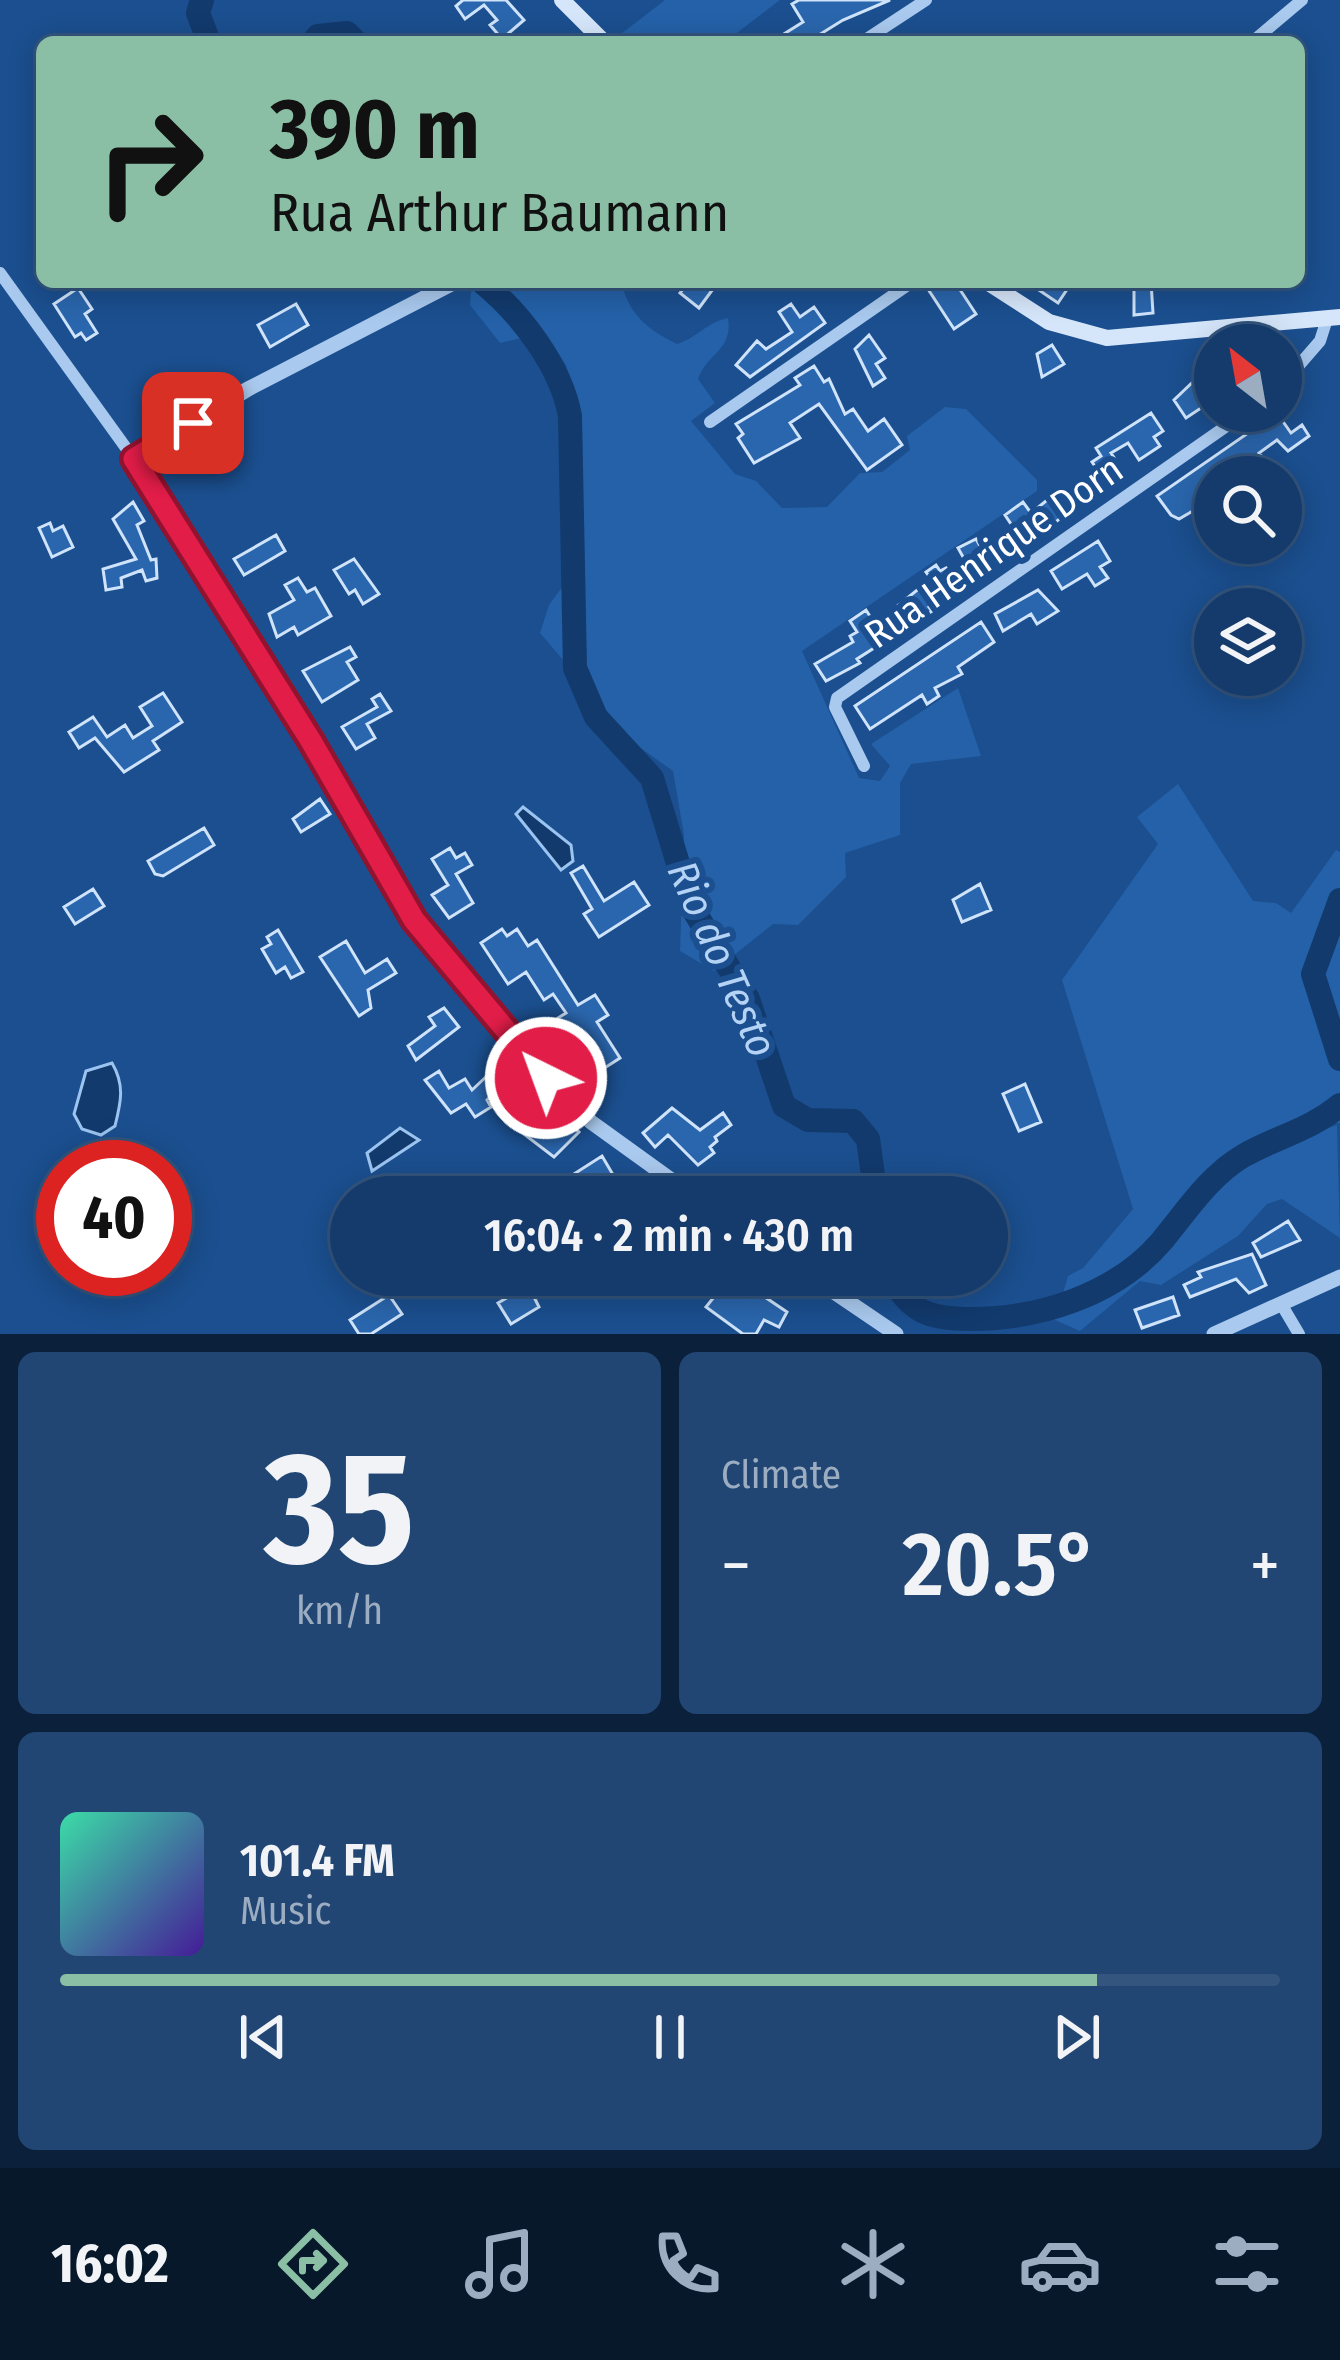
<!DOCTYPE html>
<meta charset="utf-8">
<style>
body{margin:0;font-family:"Fira Sans Condensed",sans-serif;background:#214673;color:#f1f3f6;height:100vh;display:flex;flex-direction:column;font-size:45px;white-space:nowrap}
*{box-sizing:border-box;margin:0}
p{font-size:39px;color:#9dadc1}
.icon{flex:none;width:66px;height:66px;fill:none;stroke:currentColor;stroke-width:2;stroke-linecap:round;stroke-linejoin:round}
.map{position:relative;height:1334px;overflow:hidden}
.sheet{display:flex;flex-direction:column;gap:18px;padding:18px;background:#0b203b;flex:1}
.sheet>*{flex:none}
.hud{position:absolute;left:36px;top:36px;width:1269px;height:252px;border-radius:18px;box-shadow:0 6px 30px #0003,0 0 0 3px #33557e;background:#8abfa5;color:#111;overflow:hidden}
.needle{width:78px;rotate:329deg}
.buttons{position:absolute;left:1194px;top:324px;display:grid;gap:24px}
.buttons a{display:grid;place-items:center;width:108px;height:108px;border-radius:50%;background:#143b6b;box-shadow:0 6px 30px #0003,0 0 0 3px #33557e;font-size:60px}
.speed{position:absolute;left:36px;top:1140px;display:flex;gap:24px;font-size:60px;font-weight:700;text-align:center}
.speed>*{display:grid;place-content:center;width:156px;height:156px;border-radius:50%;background:#143b6b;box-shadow:0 6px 30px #0003,0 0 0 3px #33557e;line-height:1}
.speed .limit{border:18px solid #d22;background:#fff;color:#111}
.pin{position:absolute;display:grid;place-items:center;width:102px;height:102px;color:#fff;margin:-51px;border-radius:24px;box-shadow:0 6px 18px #0006}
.me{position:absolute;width:132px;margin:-66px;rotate:318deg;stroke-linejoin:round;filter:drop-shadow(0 0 9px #0008)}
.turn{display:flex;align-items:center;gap:42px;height:252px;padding:0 36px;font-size:54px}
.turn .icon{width:156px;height:156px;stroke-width:2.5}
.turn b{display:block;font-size:84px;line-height:102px}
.big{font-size:90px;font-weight:600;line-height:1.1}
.sheet .card{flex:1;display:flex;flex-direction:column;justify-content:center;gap:18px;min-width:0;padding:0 42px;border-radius:18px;background:#214673}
.sheet .dial{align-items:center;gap:0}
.dial b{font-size:156px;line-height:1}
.song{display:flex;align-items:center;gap:36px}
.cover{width:144px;height:144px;border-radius:18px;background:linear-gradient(135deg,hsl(160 70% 55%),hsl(260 70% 35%))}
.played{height:12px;border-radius:6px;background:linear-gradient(90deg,#8abfa5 85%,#33557e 85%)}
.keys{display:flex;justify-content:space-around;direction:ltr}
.heat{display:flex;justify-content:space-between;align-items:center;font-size:66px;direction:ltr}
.sheet .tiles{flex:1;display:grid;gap:18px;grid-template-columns:1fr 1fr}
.card:last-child{grid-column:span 2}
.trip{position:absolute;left:330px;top:1176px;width:678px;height:120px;border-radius:60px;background:#143b6b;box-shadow:0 6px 30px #0003,0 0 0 3px #33557e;font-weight:600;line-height:120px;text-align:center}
.tabs{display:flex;height:192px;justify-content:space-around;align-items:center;background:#08182b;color:#9dadc1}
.tabs .icon{width:84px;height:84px}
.tabs .on{color:#8abfa5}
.tabs b{font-size:54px;color:#f1f3f6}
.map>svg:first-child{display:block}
</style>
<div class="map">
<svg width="1340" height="1334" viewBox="0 0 1340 1334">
<rect width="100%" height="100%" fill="#1b4f8f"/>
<path fill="#2461a8" d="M665,0H780L725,42H622L617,37Z
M484,282H622C627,313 648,330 677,344C697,338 707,322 728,318C733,351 708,352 698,379L715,403L691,421L735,474L756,481L782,508L827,507L860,473L882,472L910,450L907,436L945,407L966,409L1037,480V491L802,651L859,778L880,781L890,766L871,744L958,688L981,756L911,764L900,783V835L845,853L846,877L798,925L773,924L714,971L680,951L684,835L673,771L635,744L540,633L549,605L582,560L579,413L566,365L544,333L500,343L470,305L471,292Z
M1178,784L1253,901L1276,903L1291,913L1336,850L1340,852V1123L1297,1121L1219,1158L1204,1174L1337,1125L1340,1238L1282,1199L1267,1204L1238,1236L1161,1285L1140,1281L1080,1331L1055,1320L1068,1276L1083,1268L1133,1209L1062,980L1158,844L1137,817Z"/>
<path fill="#123a6d" stroke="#9cc4f0" stroke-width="3" d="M523,807L571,845L573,861L561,870L516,814Z
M112,1063C125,1085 121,1102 115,1126L101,1135L82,1129L74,1114L86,1071Z
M400,1128L419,1140L372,1171L367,1153Z"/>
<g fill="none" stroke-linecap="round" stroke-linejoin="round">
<path stroke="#123a6d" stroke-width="24" d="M202,0L198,13L209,42
M313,42L318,36L347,33L356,42
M482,282C521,314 561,366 570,416L575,668L596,717L652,778L691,906L748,999L784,1106L808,1120L853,1121L868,1139L876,1197
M1340,900L1313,974L1340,1059
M890,1275C910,1313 930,1319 971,1319C1039,1319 1115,1295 1161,1242C1186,1212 1209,1176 1243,1156C1276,1137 1310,1130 1340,1105"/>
</g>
<path fill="#2a66ad" stroke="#cfe3fa" stroke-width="3" d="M463,0H506L524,20L502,39L490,25L497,20L484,5L465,19L456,6Z
M799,0H890L843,20L814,38L816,42H771L803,22L792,4Z
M688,282L713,289L699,308L680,293Z
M931,282H955L976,314L954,329L926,286Z
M1027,282H1072L1058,303Z
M1134,282H1151L1153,313L1134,315Z
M78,288L92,309L85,314L97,333L86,340L81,333L75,337L54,304Z
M296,304L308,325L270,347L258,325Z
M791,304L800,317L814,307L825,323L750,377L736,365L757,341L766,349L792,332L779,312Z
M869,335L885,358L876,364L885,378L873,386L855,349Z
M1052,345L1064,364L1042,377L1037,354Z
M814,366L824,382L829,379L845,414L853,409L868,431L884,419L902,445L867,470L819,404L790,423L800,438L754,463L738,438L743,434L736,424L800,385L795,378Z
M1198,377L1215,385V421L1204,406L1186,418L1174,400Z
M1151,413L1163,431L1154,437L1160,446L1139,460L1128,443L1111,453L1125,474L1108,485L1092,462L1101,456L1096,448Z
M1277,413L1291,433L1302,425L1309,436L1288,451L1277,440L1259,453L1266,462L1245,477H1215V498L1179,519L1171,515L1157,496Z
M1061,489L1074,508L1003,562L999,557L972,573L958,548L976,539L984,553L1013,527L1005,515L1023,502L1031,513Z
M133,502L144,521L137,525L151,560L156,559L157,578L146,581L142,570L121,578L122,587L106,590L103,569L136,559L113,519Z
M50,523L53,531L63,526L73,547L52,557L39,528Z
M276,535L285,551L244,575L234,559Z
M1098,541L1110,561L1100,567L1108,578L1095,586L1087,574L1062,589L1051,571Z
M354,559L379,594L363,604L355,590L349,594L334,570Z
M936,565L940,571L946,568L958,587L929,607L932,611L857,659L860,663L826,681L815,664L853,642L850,636L857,632L850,621L866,610L875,624L931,579L926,572Z
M298,578L307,592L315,588L331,616L298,635L294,627L277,637L269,614L294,600L285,585Z
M1038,590L1058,611L1037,624L1031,614L1003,631L995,614Z
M981,622L994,642L958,667L962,674L935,688L939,696L927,704L922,695L870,729L855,706Z
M350,647L356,657L347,662L358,680L322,702L303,671Z
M163,693L182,722L153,741L159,750L124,772L95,738L79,748L69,732L93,717L107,737L125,725L133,738L152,726L140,707Z
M380,694L391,711L367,724L375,738L356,749L342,727L377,707L372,699Z
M320,799L330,814L301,832L293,819Z
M204,828L214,845L163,876L155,874L148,861Z
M450,848L456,858L465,853L472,865L456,874L473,903L449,918L432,895L448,885L432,859Z
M583,866L604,901L634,882L649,905L599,937L584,914L592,909L571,873Z
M980,884L991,910L962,922L953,900Z
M93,889L104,906L75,924L64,907Z
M502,929L507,936L517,929L528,946L537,940L578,1005L595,995L608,1015L597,1022L620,1058L603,1069L595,1057L589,1061L582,1050L588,1046L577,1029L567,1032L558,1018L566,1013L553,994L544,1000L526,972L508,984L481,943Z
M278,930L303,972L291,978L285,967L276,973L262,949L271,944L267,937Z
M346,941L365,973L387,959L396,973L368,990L371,1008L359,1016L320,957Z
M444,1008L459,1027L416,1060L408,1046L435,1026L429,1017Z
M505,1059L517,1071L487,1100L491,1107L475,1117L466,1104L451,1113L425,1080L439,1071L449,1088L465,1079L472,1090Z
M1025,1084L1041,1122L1019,1131L1003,1094Z
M537,1100L548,1110L541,1118L558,1134L569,1122L579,1132L554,1157L512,1125L526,1104L530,1107Z
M672,1108L700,1130L723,1113L731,1125L715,1137L717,1141L710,1147L714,1153L698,1165L668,1135L655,1147L643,1133Z
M602,1156L612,1173L574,1197H538Z
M1288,1221L1300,1240L1261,1257L1253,1243Z
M1252,1254L1266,1285L1249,1293L1236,1279L1190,1297L1184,1285L1201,1277L1198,1272Z
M511,1275H537L547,1292L535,1299L539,1307L511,1324L498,1303L520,1290Z
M721,1279L744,1297L750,1287L787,1312L779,1327L764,1320L756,1334H743L706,1307L718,1292L713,1288Z
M389,1295L402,1314L371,1334H359L350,1320Z
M1173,1297L1179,1315L1142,1328L1135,1310Z"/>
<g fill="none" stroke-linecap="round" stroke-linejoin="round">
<path stroke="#a9c9ee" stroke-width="12" d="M862,42L926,0
M1252,42L1302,0
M0,273L134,459
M1281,386L1320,341L1327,319
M710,422L912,282
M864,766L835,707L837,698L1248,411
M1283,1307L1299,1334"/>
<path stroke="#a9c9ee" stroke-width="15" d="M455,282L248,389L134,459L434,948L591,1122L695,1197
M809,1275L896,1334
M1214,1334L1340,1277"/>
<path stroke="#d6e6fa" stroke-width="16" d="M562,0L604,42
M987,282L1049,322L1107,338L1340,317"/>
</g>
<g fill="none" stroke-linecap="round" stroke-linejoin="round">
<defs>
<path id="route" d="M193,423L134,459L311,741L414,920L546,1078"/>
</defs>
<use href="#route" stroke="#92132f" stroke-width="30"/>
<use href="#route" stroke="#e11d48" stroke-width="21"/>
</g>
<g text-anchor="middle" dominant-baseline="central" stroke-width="12" stroke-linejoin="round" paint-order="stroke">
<g font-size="39" fill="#fff" stroke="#1b4f8f">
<text transform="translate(994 552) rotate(-35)">Rua Henrique Dorn</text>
</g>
<g font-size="42" font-style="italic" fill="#b5d3f5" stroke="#1b4f8f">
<text transform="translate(722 959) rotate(66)">Rio do Testo</text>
</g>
</g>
</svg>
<div class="buttons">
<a><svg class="needle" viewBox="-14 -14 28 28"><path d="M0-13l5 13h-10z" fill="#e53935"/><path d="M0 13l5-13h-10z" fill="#9dadc1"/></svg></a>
<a><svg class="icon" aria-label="search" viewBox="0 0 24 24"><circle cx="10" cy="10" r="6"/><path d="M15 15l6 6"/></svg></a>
<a><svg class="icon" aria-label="layers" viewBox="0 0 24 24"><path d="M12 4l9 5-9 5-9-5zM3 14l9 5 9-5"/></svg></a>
</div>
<div class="speed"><div class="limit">40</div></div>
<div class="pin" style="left:193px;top:423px;background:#d93025"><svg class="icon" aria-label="arrive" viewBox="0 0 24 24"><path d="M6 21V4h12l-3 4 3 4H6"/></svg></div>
<svg class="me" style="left:546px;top:1078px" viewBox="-20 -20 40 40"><circle r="17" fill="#e11d48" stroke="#fff" stroke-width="3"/><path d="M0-11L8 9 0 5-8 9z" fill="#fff"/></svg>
<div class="trip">16:04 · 2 min · 430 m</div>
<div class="hud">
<div class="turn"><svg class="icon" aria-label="right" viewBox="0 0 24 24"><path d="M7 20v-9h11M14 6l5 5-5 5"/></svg><div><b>390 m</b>Rua Arthur Baumann</div></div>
</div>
</div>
<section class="sheet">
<div class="tiles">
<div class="card dial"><b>35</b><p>km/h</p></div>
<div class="card"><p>Climate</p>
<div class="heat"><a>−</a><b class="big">20.5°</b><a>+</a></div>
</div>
<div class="card">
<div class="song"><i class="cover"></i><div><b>101.4 FM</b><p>Music</p></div></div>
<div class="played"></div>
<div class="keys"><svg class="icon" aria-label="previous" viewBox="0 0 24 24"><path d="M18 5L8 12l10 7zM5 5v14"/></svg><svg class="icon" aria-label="pause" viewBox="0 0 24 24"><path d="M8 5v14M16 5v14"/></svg><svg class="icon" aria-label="next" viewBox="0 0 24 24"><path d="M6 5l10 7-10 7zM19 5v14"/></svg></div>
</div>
</div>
</section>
<nav class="tabs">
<b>16:02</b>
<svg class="icon on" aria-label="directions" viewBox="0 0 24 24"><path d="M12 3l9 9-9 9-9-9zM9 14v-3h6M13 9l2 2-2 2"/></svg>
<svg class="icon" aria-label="music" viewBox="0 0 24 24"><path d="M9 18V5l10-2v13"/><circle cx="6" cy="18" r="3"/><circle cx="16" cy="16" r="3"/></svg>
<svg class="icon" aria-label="phone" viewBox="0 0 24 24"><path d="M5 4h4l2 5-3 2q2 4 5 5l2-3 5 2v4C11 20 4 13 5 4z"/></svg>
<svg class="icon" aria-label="climate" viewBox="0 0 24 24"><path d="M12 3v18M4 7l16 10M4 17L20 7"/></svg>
<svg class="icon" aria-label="car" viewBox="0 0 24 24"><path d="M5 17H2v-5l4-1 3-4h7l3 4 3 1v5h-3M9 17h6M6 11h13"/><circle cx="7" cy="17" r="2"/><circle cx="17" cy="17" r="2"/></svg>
<svg class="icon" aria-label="filters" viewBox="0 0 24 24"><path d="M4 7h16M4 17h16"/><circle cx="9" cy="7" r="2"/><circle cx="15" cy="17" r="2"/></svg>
</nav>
